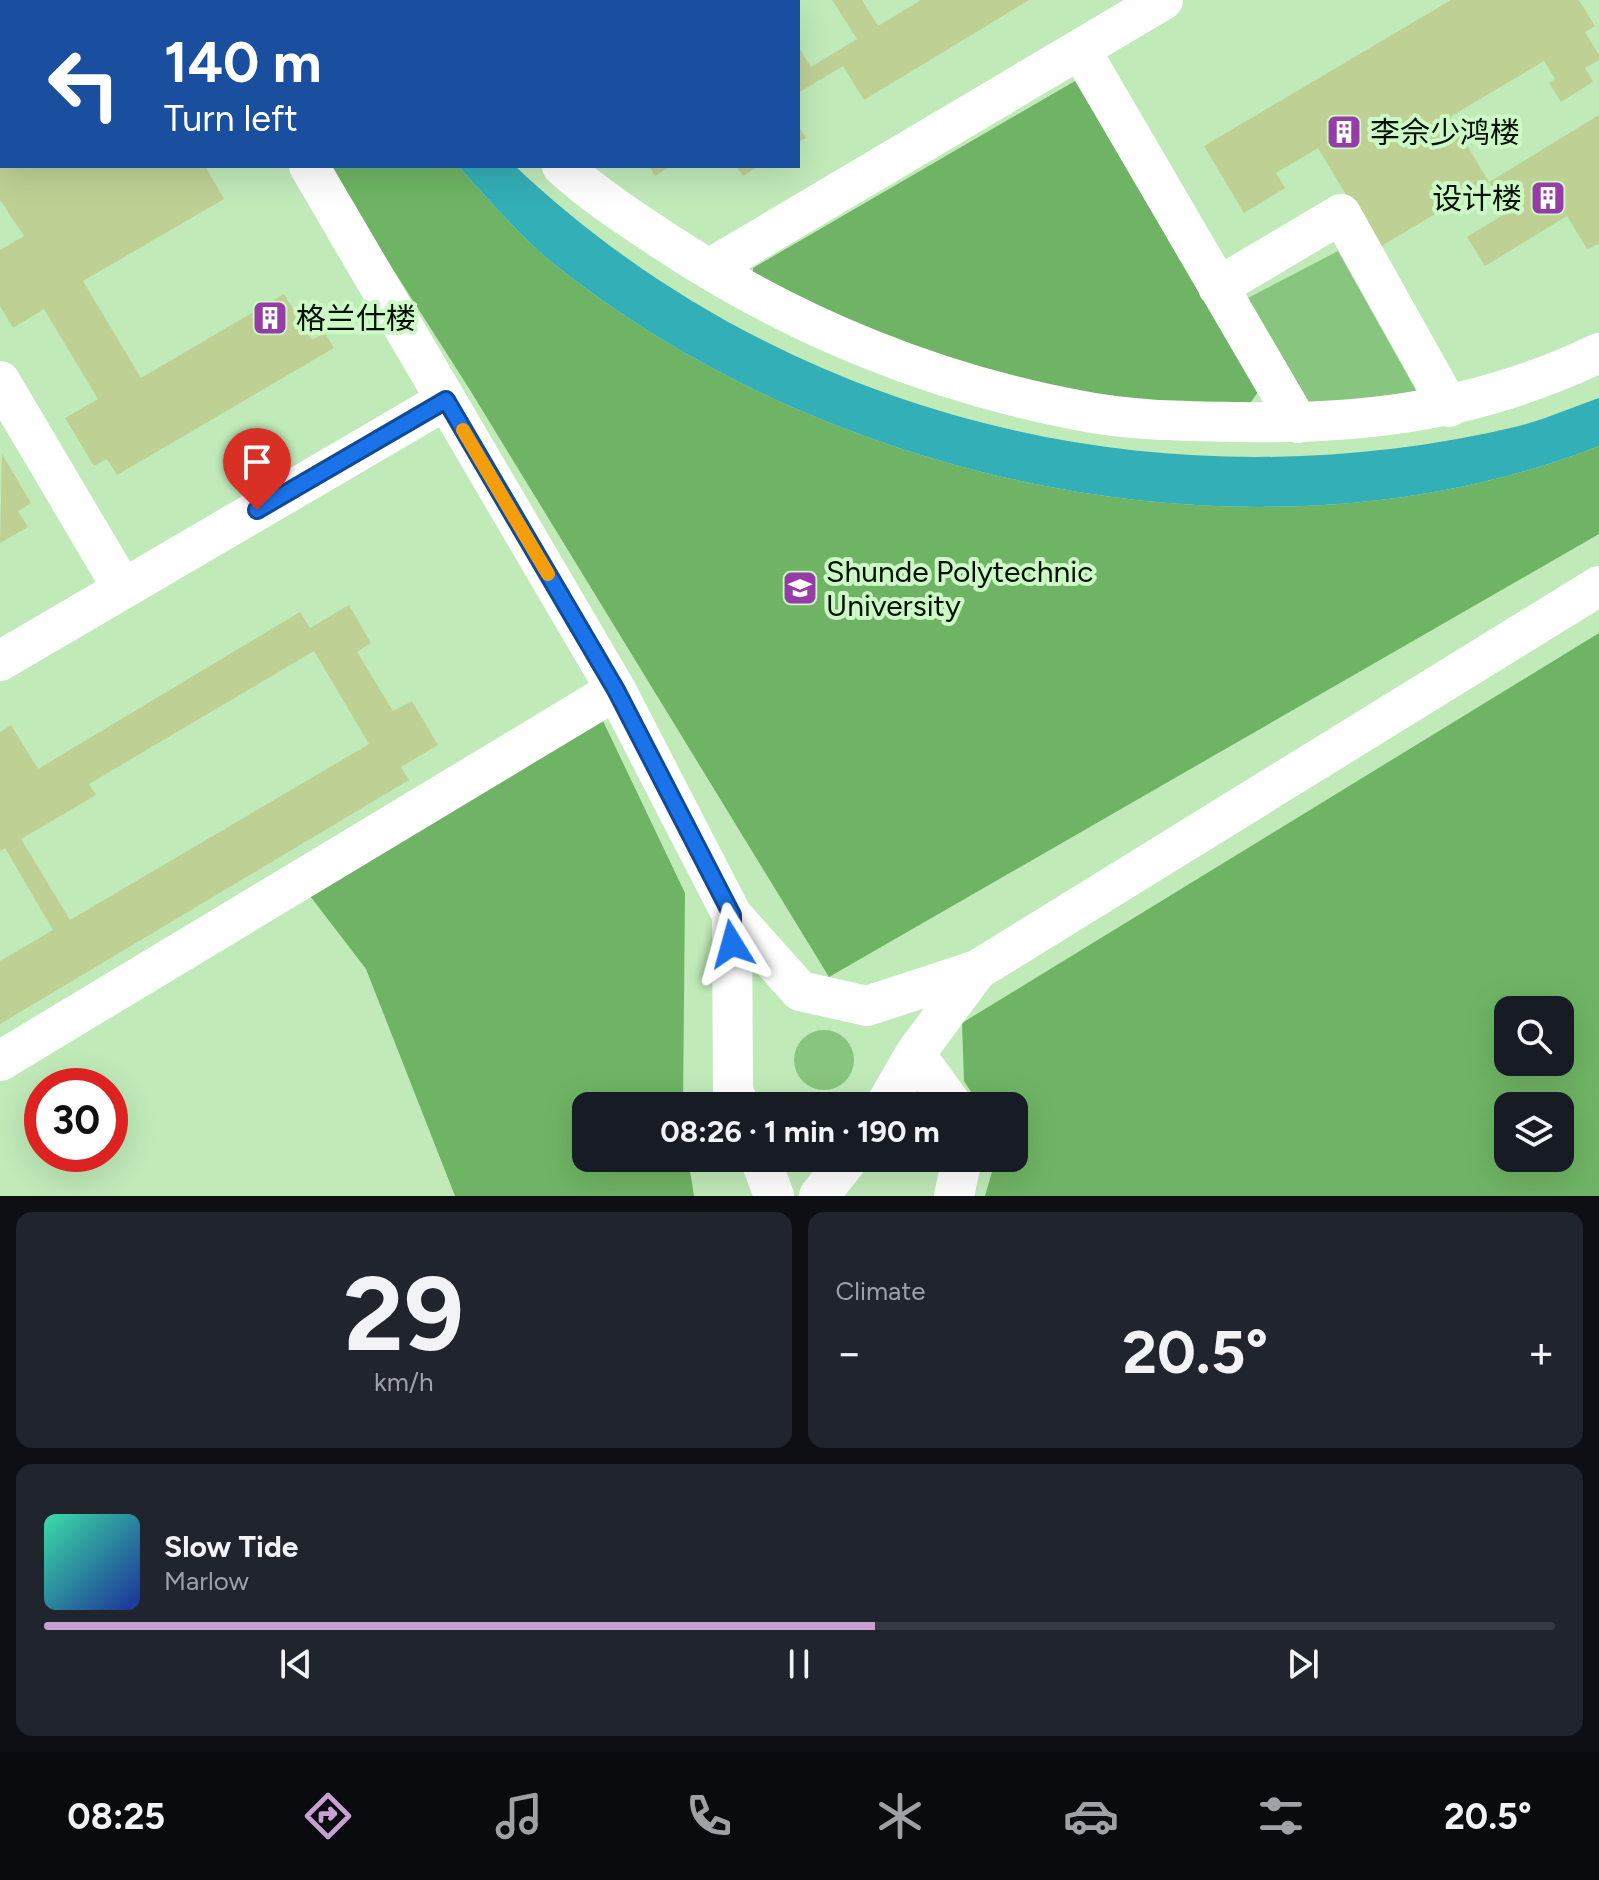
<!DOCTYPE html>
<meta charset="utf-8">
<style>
body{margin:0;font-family:Figtree,"Noto Sans SC",sans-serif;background:#20242c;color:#f1f3f6;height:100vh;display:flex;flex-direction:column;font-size:30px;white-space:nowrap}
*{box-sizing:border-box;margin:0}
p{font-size:26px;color:#9ea1a6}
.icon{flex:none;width:44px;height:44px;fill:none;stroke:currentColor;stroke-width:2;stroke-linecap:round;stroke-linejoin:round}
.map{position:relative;height:1196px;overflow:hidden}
.side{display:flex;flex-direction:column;gap:16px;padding:16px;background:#0d0f14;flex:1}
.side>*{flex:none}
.top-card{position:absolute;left:0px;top:0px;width:800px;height:168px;box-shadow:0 8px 32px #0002;background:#1a4fa0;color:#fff;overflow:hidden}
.controls{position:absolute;left:1494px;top:996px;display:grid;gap:16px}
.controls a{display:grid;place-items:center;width:80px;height:80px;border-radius:16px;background:#171b24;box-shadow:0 8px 32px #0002;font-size:40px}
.speed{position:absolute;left:24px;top:1068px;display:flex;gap:16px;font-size:40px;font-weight:700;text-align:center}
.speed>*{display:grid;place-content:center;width:104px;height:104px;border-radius:50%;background:#171b24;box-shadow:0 8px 32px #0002;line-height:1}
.speed .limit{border:12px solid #d22;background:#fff;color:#111}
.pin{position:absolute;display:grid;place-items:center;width:68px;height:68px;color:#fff;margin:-82px -34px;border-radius:50% 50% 50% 0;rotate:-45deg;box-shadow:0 0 8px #0007}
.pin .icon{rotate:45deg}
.me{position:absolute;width:88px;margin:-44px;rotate:352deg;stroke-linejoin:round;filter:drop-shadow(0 0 6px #0008)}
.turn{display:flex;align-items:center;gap:28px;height:168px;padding:0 32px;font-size:36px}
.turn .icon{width:104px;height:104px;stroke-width:2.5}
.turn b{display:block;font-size:56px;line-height:68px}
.big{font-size:60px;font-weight:700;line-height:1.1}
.side .tile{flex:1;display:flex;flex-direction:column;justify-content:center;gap:12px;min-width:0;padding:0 28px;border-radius:16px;background:#20242c}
.side .dial{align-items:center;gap:0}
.dial b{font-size:104px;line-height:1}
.song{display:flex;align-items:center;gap:24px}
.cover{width:96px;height:96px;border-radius:12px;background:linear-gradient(135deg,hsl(160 70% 55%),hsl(230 70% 35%))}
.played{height:8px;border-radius:4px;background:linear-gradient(90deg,#c8a1d2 55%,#363941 55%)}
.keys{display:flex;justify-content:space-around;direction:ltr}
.heat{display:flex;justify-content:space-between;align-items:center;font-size:44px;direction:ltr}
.side .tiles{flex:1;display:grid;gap:16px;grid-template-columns:1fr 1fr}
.tile:last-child{grid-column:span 2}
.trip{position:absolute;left:572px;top:1092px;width:456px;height:80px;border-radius:16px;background:#171b24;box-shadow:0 8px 32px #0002;font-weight:700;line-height:80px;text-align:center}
.tab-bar{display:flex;height:128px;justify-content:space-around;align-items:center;background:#090b0e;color:#9ea1a6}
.tab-bar .icon{width:56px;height:56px}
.tab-bar .current{color:#c8a1d2}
.tab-bar b{font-size:36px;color:#f1f3f6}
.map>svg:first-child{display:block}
</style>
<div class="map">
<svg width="1599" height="1196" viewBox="0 0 1599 1196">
<rect width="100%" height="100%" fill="#c0ebb9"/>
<path fill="#88c57e" d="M1338,251L1423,403L1314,412L1244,300Z
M794 1060a30 30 0 1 1 60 0a30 30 0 1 1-60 0Z"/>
<path fill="#6fb464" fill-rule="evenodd" d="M1075,81L1258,392L1248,406L1139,402L983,375L753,280V268Z
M327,166H458C490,201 522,239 559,268C836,487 1265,577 1599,446V534L829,977L470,390Z
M1599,633V1196H985L996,1158H1014V1106H980L964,1081L962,1023ZM1508,1010H1560V1062H1508ZM1508,1106H1560V1158H1508Z
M603,721L685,893L683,1106H586V1158H688L694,1196H455L366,969L310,896Z"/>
<path fill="#33afb7" d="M458,166H515C784,420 1162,511 1519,426C1546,419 1573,407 1599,398V446C1265,577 836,487 559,268C522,239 490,201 458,166Z"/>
<path fill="#bfd095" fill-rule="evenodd" d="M832,0H862L878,26L921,0H1029L864,100L843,66L798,93V46L811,67L857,39Z
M1451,0H1579L1595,26L1585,32L1599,55V60L1585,68L1593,82L1561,102L1549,83L1555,79L1544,61L1450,117L1489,182L1378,248L1318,148L1276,173L1285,188L1244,213L1204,146Z
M1599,115V244L1587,249L1567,216L1485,266L1467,237L1506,213L1489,182Z
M798,125L806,138L798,142Z
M0,166H205L224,199L83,281L141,378L284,294L312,340L325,333L334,348L117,475L107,459L94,466L65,418L98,399L44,309L13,328L0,306V250L24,236L0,200Z
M649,166H671L655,176Z
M736,166H759L743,176Z
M2,454L31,503L18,511L28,527L0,543Z
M349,605L371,643L357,652L393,711L412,701L438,745L401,767L409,780L0,1024V961L53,930L5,848L0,851V732L11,725L38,769L300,612L310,628ZM314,651L369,744L70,920L21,839L96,795L89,784Z"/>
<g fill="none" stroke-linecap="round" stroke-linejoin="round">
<path stroke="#fff" stroke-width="40" d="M205,2L209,0
M480,2L483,0
M1080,49L1298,423
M0,125L2,123
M309,166L616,690L732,915L800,991L867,1006L977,970L1599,586
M562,166C596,197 637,223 675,248C797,327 934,383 1077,410C1130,421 1186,421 1240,422C1369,425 1482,409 1599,353
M709,269L1163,0
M1218,287L1341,214L1449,407
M0,381L123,589
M0,661L446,400
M732,915L733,1090L739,1106
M915,1054L953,1106
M0,1061L616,690
M885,1106L915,1054L977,970
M760,1158L774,1196
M819,1196L849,1158
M954,1196L962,1158"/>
</g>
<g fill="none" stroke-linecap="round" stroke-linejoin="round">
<defs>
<path id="route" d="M257,510L446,400L616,690L732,915V944"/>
</defs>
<use href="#route" stroke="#114b97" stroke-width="20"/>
<use href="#route" stroke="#1a73e8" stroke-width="14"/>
<path stroke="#f59e0b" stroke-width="14" d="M463,430L548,574"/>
</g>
<defs>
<symbol id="building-square" viewBox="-11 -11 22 22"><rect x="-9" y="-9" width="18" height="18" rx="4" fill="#963ca7" stroke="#cdf9c6"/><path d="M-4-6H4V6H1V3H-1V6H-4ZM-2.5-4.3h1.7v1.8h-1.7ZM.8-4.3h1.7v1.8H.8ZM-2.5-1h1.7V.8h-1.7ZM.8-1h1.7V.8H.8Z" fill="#fff"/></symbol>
<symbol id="university-square" viewBox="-11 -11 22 22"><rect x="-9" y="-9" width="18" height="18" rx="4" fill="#963ca7" stroke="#cdf9c6"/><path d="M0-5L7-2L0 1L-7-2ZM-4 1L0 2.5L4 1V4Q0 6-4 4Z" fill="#fff"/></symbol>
</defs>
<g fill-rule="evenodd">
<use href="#building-square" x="1324" y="112" width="40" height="40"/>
<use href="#building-square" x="1528" y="178" width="40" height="40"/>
<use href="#building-square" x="250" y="298" width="40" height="40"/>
<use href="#university-square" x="780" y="568" width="40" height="40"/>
</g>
<g text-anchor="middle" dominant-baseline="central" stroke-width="8" stroke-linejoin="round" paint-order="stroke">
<g font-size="30" fill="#031002" stroke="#cdf9c6" text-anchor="start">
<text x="1370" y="132">李佘少鸿楼</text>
<text x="1522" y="198" text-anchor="end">设计楼</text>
<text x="296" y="318">格兰仕楼</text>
<text x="826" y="571">Shunde Polytechnic<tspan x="826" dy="34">University</tspan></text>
</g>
</g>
</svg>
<div class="controls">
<a><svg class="icon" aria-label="search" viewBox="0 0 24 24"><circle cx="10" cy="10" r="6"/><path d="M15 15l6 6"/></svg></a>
<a><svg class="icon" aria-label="layers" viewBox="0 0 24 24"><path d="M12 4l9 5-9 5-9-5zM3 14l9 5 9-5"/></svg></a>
</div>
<div class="speed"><div class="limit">30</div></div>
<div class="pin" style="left:257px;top:510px;background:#d93025"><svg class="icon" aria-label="arrive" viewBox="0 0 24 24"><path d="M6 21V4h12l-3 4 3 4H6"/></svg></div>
<svg class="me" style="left:732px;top:944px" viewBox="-20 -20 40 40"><path d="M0-17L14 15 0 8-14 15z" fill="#1a73e8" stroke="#fff" stroke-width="4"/></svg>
<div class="trip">08:26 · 1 min · 190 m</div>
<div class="top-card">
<div class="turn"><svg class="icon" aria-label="left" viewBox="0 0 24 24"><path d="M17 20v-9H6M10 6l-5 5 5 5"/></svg><div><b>140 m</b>Turn left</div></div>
</div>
</div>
<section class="side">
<div class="tiles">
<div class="tile dial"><b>29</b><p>km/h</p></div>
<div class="tile"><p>Climate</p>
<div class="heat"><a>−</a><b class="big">20.5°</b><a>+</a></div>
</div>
<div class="tile">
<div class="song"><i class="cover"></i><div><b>Slow Tide</b><p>Marlow</p></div></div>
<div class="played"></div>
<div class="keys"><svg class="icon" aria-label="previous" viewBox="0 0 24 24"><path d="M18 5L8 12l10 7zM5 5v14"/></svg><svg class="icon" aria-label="pause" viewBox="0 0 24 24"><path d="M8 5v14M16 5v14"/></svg><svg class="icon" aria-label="next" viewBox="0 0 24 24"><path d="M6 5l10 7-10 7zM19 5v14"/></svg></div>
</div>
</div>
</section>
<nav class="tab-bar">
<b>08:25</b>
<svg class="icon current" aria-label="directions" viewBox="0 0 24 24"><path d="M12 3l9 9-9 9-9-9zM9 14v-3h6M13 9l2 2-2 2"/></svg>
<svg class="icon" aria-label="music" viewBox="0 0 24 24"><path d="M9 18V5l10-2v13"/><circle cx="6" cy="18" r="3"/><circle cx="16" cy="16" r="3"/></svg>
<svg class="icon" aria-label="phone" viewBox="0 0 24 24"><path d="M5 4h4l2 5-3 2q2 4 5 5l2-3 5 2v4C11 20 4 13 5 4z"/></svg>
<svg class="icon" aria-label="climate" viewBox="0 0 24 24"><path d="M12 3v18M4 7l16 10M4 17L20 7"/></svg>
<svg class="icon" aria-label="car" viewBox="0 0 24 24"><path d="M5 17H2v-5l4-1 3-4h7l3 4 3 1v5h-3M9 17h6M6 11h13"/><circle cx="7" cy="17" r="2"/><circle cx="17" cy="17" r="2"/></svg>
<svg class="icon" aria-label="filters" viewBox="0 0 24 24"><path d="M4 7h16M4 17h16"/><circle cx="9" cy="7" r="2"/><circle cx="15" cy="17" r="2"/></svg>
<b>20.5°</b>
</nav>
